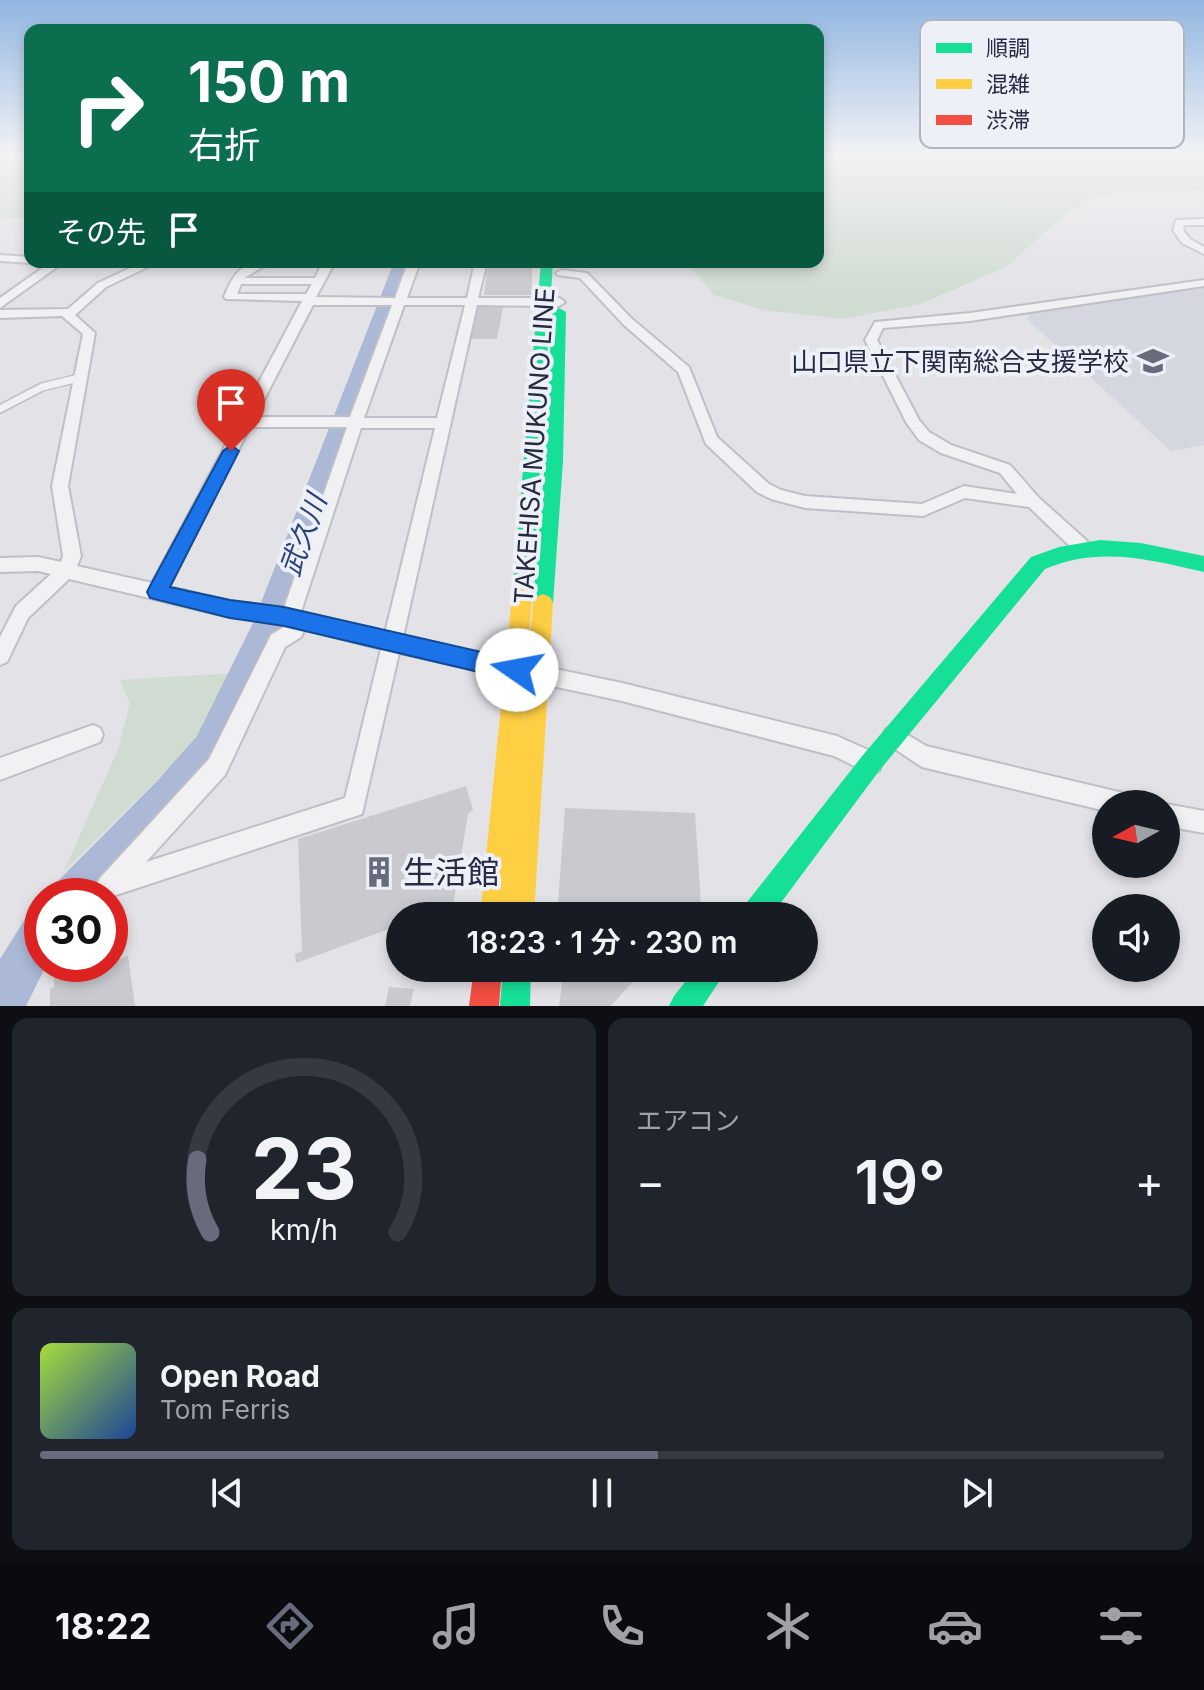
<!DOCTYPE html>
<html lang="ja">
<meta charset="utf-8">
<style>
body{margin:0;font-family:Inter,"Noto Sans JP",sans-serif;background:#20242c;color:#f1f3f6;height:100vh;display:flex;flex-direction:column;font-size:30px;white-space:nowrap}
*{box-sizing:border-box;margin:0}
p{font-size:26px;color:#9ea1a6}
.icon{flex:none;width:44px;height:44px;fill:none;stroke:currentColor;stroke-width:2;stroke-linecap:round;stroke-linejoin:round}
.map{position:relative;height:1006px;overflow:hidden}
.side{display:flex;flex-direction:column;gap:12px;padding:12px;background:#0d0f14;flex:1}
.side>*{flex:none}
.banner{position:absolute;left:24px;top:24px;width:800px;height:244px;border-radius:16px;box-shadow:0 4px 12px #0003;background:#0b6e4f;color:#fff;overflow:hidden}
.needle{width:52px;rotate:262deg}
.buttons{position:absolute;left:1092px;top:790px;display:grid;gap:16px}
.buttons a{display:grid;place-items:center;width:88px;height:88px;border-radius:50%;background:#171b24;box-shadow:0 4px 12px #0003;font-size:40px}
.speed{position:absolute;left:24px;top:878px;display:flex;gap:16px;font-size:40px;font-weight:700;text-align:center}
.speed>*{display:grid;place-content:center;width:104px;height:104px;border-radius:50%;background:#171b24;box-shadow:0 4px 12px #0003;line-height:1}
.speed .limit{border:12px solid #d22;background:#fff;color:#111}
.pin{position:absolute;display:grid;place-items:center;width:68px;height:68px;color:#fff;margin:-82px -34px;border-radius:50% 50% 50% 0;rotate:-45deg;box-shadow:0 0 8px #0007}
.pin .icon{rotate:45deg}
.me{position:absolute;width:88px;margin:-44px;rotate:282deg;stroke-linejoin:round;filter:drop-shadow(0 0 6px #0008)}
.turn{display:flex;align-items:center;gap:28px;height:168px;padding:0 32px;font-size:36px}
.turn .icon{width:104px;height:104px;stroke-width:2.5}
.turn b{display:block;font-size:56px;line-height:68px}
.then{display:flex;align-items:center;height:76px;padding:0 32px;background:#0003;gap:16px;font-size:30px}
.big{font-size:60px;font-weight:600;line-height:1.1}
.side .widget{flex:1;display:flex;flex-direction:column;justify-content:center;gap:12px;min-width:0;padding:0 28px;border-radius:16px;background:#20242c}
.side .dial{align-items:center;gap:0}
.dial svg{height:208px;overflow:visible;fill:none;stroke:#363941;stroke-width:7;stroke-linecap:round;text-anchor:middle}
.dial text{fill:#f1f3f6;stroke:none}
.song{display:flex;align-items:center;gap:24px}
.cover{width:96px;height:96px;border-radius:12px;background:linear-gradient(135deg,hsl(80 70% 55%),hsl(220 70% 35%))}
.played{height:8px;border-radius:4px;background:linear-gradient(90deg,#686b7c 55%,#363941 55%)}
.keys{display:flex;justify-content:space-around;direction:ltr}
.heat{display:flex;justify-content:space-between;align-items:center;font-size:44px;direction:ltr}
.side .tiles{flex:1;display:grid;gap:12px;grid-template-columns:1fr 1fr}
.widget:last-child{grid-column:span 2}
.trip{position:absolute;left:386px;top:902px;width:432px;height:80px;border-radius:40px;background:#171b24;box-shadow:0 4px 12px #0003;font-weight:600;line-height:80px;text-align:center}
.tab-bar{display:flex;height:128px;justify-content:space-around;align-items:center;background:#090b0e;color:#9ea1a6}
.tab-bar .icon{width:56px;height:56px}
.tab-bar .selected{color:#686b7c}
.tab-bar b{font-size:36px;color:#f1f3f6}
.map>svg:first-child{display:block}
</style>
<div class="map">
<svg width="1204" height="1006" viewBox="0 0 1204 1006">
<rect width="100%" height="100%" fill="#e2e2e7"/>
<path fill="#d4d6e0" d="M1204,286V445L1171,451L1027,319L1030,313Z"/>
<path fill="#d0dbd1" d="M0,155H30V218L0,219Z
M818,155L915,164L1021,158L1022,155H1204V190L1138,188L1094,196L1064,215L1006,267L920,304L843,319L764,310L714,295L686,262H818Z
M235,673L198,740L64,871L118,749L130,704L120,680Z"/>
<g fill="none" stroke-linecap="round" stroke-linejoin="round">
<path fill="#acb9d6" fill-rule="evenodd" d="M394,262H414L284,626L223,762L187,807L102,896H52L58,881L159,779L197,736L253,623Z
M42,909V964H47L26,1006H0V959L27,916Z"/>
</g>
<path fill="#c9c9cf" d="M532,264V295H484L488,265Z
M477,307H503L497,339H470Z
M466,786L473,810L468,814L453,906L425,916H400V925L296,963L295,954L302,951L298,839Z
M565,808L695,813L701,904L690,916H557Z
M128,955L135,1006H50V989L54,987V964L108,966Z
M564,968H645L611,1006H559Z
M389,987L414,989L410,1006H385Z"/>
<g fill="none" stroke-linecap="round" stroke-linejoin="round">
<defs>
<path id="lane" d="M0,409L42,387L83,377"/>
<path id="street" d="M1204,219V225H1184L1183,230L1190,239L1204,247V254L1182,243L1173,230L1176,220Z
M0,255L30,257V262H34L30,263L0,261Z
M51,262H64L0,308V298Z
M143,262H158L106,287L75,315L95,333L68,486L81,556L77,566L152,583L302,301L226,299L224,297C234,272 241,262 271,262L244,278H315L323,262H335L316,297L395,298L408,262H420L407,298H467L475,262H487L478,298H559L565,302L559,306L477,305L403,637L622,683L837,736L879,755L882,763L879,771L871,774L834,756L622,701L399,653L362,814L110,897L100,894L96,886L100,878L209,759L271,635L287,625L230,617L69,579L28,618L7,662L0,665V637L16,606L51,574L38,571L0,572V558L38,557L61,562L63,556L52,486L83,334L62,316L0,318V310L68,309L98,283ZM241,284H312L306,294H237ZM313,305H392L350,417H255ZM404,305H465L437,418H364ZM250,427H347L284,608L230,601L169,587ZM361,428H435L385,633L301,612ZM305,629L381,649L345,798L146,862L225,775L285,647L301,637Z
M562,270L587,273L632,319L689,367L717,437L769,484L781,490L805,496L922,504L964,486L1017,494L1000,473L941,453L919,440L906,422L865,340L875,322L970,313L1204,280V286L970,321L883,328L877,340L919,420L929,432L951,445L1010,465L1039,498L1087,541L1089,546L1087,551H1075L1029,507L965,498L923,516L805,508L771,499L757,492L706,444L678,372L624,325L580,278L558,275L556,273Z
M93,725L100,728L103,735L100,742L0,780V758Z
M893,726L926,746L1123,793L1131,796L1134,804H1106V811L922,767L886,743L883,736L886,729Z
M1166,804L1204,811V833L1166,826Z"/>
</defs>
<use href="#lane" stroke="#bfbfc5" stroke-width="10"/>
<use href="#street" stroke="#bfbfc5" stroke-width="4"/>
<use href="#lane" stroke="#f1f1f4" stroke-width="7"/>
<use href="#street" fill="#f1f1f4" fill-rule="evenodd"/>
<path fill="#16e098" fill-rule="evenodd" d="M541,262H553L532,596L529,602L522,605L515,602L512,596Z
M559,308L566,312L563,461L553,603L550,609L543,612L536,609L533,603L545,461L552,312Z
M1100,540L1141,543L1204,556V572C1150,559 1098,546 1045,569L879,771L771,916H740L744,906L863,755L1031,557L1059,547Z
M503,968H531L530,1006H500Z
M696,968H728L703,1006H669L674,996Z"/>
<path fill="#ffcf43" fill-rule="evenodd" d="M522,587L529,590L532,596L521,746L533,603L536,597L543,594L550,597L553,603L534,916H480L512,596L515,590Z"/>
<path fill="#f24e42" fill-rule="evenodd" d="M474,968H502L499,1006H469Z"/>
</g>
<linearGradient id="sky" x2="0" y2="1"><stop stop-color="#90b6e1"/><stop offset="0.52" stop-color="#f2f2f4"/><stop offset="1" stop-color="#f2f2f4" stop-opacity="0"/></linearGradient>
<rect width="1204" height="296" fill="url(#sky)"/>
<path fill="#1a73e8" stroke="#114b97" stroke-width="2" d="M231,445L239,451L170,587L230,600L284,607L517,660L525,663L528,670L525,678L517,681L284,626L230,618L150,598L147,592L150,586L223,451Z"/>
<defs>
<symbol id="school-bare" viewBox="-9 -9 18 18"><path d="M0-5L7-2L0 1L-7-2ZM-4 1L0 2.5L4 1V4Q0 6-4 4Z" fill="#686b7c" stroke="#eef0f7" stroke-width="2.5" paint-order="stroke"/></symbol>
<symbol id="building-bare" viewBox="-9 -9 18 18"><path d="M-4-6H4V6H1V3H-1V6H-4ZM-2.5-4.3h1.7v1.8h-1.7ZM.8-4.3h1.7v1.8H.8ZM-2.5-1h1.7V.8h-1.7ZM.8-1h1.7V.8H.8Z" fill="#686b7c" stroke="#eef0f7" stroke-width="2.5" paint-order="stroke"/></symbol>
</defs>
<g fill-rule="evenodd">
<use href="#school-bare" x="1131" y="339" width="44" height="44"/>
<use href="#building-bare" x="357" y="850" width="44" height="44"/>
</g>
<g text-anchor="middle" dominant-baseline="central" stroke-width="8" stroke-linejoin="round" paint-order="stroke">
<g font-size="26" fill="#262b43" stroke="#eef0f7" text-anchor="end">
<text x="1129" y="361">山口県立下関南総合支援学校</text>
</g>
<g font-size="26" fill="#262b43" stroke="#eef0f7">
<text transform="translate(534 446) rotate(-86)">TAKEHISA MUKUNO LINE</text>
</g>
<g font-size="28" font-style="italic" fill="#2b427b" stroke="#eef0f7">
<text transform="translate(303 535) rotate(-70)">武久川</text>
</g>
<g font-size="32" fill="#262b43" stroke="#eef0f7" text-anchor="start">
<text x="403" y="872">生活館</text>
</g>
</g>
<rect x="920" y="20" width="264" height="128" rx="12" fill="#eef0f7" stroke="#b2b5c1" stroke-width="2"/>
<rect x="936" y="43" width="36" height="10" fill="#16e098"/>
<rect x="936" y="79" width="36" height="10" fill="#ffcf43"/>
<rect x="936" y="115" width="36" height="10" fill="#f24e42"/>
<g font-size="22" fill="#262b43">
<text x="986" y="56">順調</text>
<text x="986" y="92">混雑</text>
<text x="986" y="128">渋滞</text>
</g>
</svg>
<div class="buttons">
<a><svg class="needle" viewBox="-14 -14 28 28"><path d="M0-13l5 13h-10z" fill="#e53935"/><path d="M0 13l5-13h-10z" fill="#9ea1a6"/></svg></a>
<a><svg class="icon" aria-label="sound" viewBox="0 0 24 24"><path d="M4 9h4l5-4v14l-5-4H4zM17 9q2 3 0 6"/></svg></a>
</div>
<div class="speed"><div class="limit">30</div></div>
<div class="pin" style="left:231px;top:451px;background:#d93025"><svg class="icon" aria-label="arrive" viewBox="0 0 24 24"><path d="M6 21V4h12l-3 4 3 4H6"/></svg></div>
<svg class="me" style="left:517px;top:670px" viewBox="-20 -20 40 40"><circle r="19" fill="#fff"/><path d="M0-13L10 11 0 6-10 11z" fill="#1a73e8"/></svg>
<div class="trip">18:23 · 1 分 · 230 m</div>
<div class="banner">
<div class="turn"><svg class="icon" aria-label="right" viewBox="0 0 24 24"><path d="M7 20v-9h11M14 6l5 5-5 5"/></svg><div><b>150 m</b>右折</div></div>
<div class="then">その先<svg class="icon" aria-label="arrive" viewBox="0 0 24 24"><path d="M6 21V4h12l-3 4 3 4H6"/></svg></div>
</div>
</div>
<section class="side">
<div class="tiles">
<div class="widget dial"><svg viewBox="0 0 100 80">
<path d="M14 69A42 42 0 1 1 86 69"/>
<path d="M14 69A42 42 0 0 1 9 41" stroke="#686b7c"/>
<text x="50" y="56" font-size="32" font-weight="700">23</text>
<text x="50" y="72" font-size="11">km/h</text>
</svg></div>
<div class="widget"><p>エアコン</p>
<div class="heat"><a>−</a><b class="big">19°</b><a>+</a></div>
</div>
<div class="widget">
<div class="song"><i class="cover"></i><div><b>Open Road</b><p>Tom Ferris</p></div></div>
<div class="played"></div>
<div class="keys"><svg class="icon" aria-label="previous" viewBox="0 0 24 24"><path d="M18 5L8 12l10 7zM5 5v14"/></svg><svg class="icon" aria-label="pause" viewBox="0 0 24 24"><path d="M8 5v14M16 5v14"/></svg><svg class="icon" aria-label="next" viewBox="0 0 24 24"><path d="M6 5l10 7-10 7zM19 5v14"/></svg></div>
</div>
</div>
</section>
<nav class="tab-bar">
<b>18:22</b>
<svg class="icon selected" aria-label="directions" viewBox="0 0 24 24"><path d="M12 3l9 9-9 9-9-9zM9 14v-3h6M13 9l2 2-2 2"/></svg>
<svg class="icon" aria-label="music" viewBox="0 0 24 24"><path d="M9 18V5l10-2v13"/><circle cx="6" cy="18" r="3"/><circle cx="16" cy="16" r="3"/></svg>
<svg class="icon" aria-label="phone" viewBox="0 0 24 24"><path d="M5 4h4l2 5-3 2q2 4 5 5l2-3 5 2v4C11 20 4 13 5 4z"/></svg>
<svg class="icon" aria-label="climate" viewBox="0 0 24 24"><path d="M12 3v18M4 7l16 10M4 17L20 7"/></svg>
<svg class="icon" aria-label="car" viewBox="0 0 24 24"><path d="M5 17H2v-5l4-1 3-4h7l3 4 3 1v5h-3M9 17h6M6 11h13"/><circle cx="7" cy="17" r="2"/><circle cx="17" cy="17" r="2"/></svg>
<svg class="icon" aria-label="filters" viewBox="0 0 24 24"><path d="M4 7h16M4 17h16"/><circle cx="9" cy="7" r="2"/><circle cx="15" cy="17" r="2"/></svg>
</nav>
